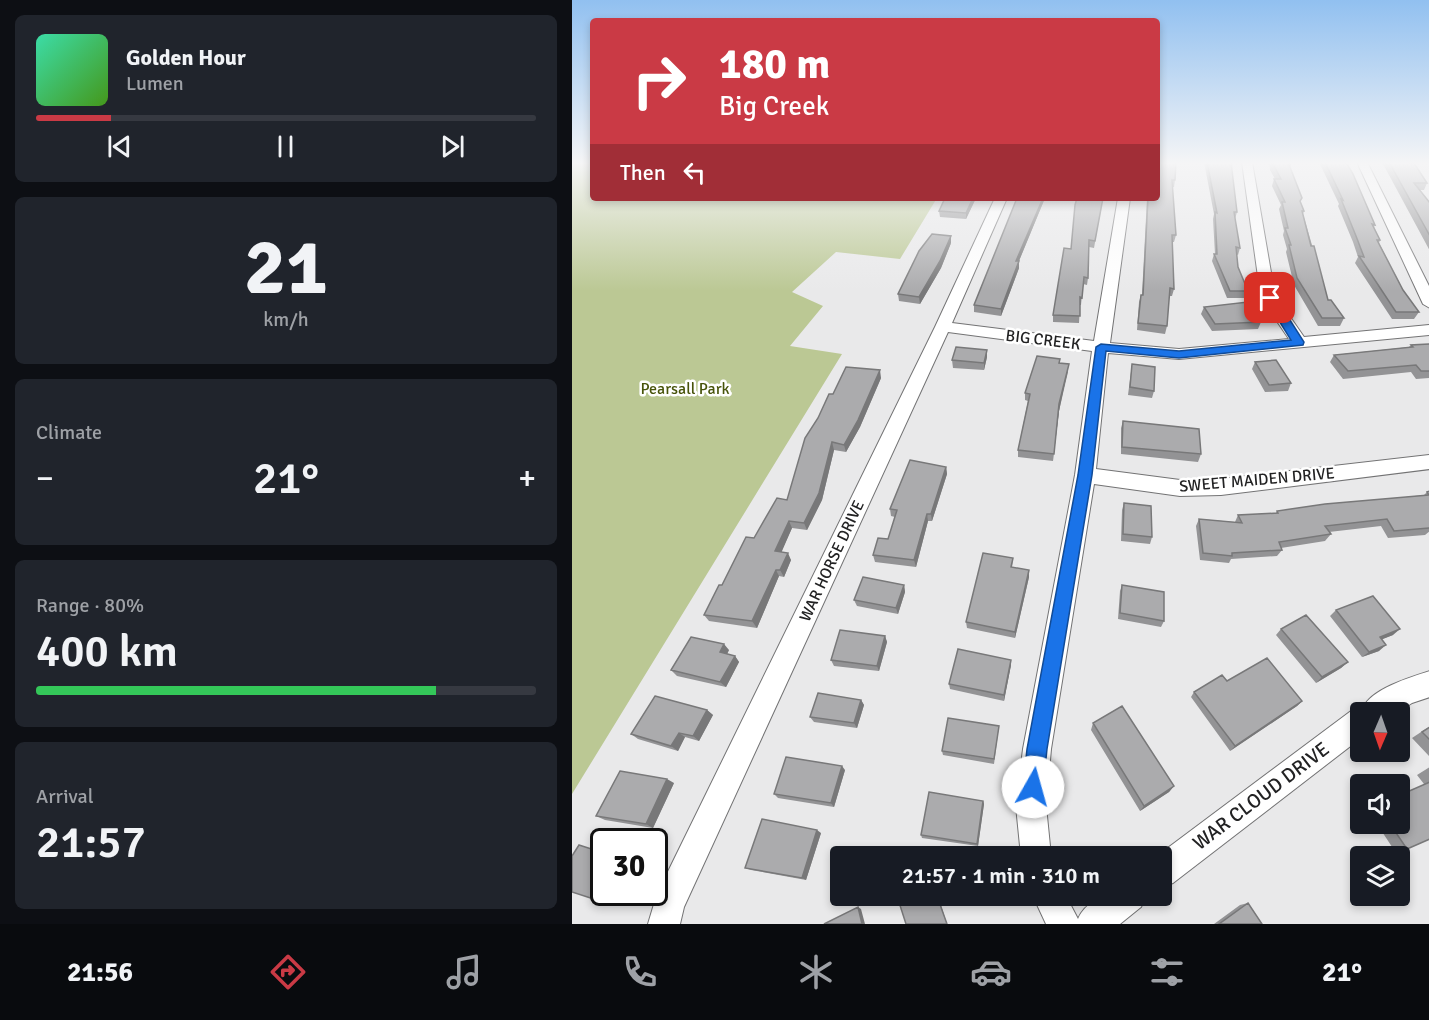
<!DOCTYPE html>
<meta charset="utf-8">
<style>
body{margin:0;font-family:Signika,sans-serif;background:#20242c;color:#f1f3f6;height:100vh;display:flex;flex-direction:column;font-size:22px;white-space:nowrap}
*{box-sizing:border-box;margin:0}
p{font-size:20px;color:#9ea1a6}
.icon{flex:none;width:33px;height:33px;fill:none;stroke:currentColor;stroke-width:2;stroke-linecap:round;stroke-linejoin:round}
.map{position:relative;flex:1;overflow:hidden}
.side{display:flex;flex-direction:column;gap:15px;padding:15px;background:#0d0f14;width:572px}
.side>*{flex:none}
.top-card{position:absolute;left:18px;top:18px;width:570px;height:183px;border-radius:6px;box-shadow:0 3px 9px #0003;background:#ca3a45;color:#fff;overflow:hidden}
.needle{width:39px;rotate:182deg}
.buttons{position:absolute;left:778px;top:702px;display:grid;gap:12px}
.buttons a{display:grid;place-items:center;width:60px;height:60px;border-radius:6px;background:#171b24;box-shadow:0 3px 9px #0003;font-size:30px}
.speed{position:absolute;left:18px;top:828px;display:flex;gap:12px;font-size:30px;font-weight:700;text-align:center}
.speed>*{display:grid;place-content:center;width:78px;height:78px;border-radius:50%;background:#171b24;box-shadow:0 3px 9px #0003;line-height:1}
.speed .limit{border:3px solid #111;border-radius:9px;background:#fff;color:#111}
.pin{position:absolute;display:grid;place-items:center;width:51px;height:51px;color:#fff;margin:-26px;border-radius:12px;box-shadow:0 3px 9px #0006}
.me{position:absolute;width:66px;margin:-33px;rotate:7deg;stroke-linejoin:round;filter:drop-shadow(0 0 4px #0008)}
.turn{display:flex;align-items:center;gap:21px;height:126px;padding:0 30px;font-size:27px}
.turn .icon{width:78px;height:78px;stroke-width:2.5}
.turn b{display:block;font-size:42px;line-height:51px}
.then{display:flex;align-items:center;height:57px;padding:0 30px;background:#0003;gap:12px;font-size:22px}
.big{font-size:45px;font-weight:600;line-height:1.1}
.side .widget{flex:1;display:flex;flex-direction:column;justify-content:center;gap:9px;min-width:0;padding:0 21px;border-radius:9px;background:#20242c}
.side .dial{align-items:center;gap:0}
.dial b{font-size:78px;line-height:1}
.song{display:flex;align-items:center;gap:18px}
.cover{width:72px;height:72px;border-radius:9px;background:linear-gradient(135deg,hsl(160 70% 55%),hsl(100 70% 35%))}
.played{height:6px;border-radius:3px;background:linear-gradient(90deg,#ca3a45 15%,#363941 15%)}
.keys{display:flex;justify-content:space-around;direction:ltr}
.heat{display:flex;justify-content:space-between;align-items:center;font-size:33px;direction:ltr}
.charge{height:9px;border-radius:4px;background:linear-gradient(90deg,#34c759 80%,#363941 0)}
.trip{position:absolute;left:258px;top:846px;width:342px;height:60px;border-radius:6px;background:#171b24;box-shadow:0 3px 9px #0003;font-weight:600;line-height:60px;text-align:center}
.menu{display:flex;height:96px;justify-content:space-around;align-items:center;background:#090b0e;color:#9ea1a6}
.menu .icon{width:42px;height:42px}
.menu .current{color:#ca3a45}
.menu b{font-size:27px;color:#f1f3f6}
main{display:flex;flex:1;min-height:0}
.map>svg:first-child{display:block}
</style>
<main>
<section class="side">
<div class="widget">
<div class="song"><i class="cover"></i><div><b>Golden Hour</b><p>Lumen</p></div></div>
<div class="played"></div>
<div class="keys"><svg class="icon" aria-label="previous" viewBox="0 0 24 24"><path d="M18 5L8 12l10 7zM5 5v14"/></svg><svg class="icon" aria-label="pause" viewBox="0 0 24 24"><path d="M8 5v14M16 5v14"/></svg><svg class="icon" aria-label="next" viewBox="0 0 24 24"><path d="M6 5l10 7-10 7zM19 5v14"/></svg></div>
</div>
<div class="widget dial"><b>21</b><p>km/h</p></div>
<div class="widget"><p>Climate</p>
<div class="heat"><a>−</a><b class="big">21°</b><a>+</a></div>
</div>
<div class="widget"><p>Range · 80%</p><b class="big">400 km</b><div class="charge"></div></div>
<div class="widget"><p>Arrival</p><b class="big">21:57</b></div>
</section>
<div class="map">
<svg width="858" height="924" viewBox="0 0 858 924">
<rect width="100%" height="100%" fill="#e9e9ea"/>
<path fill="#bbc894" d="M0,162H21V198H365L328,259L264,252L220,292L251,306L218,346L270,354L0,794Z"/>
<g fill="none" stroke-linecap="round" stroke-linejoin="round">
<defs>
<path id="street" d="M670,162H680L701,284L714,311L732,337L858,325V335L607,359L536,353L524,469L608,480L649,479L858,455V469L649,495L608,496L522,484L479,749L474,806L479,856H449L444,806L451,749L503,475L520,351L376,332L112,907L108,924H76L85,894L363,327L423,198H435L380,323L522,341L546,198H558L538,343L607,349L717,339L698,311L687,284Z
M785,162H795L858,288V308L851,304Z
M858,671V697L840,703L826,712H789V738L601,883L590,887V856H585L779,711L791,708C799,689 839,677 858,671Z
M461,896H494L506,919C517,893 550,893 574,896L569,907L548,924H474Z"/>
</defs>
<use href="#street" stroke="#737374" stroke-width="2"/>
<use href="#street" fill="#fff" fill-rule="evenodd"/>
</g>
<path fill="#939395" d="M585,162L603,180L602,187H600L604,235L602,242H600L602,289L600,296H597L595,326L593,334L565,330L567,302L569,295H570L575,198H585Z
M632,162H659L665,212L663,219L668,248L666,255L664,254L666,267L676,291L674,298H655L640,261L642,254H643L641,219L642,214Z
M697,162H720L718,168L728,202L732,211L731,214L756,300L772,318L768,326H746L722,285L714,252L715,249L711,235L712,231L707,209L709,205L700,186L702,179H703L698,170Z
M747,162H774L803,225L802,227L808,240L807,243L831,290L847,312L842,319H820L783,263L786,257L781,242L766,206L767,204Z
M810,162H837L855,183L852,190H848L858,203V251Z
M404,198L394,219L368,217L367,211Z
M473,198L447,261V268L429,316L402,312V305Z
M531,198L522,248L517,247L516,278L515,285L511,284L509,305H508L507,323L481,322V315L499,249Z
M379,243L369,268L348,304L327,301L326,294Z
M632,307L689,322L686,329L640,331L629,314Z
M858,344V378L844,379L839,372L771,379L758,362L762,355L837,347L839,345Z
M415,357L412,370L381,368L380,360Z
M683,362L719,383L716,391L693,392L680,369Z
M488,363L496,372L487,411L481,461L446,457V450L456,401L453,400V393Z
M560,364L582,391L580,398L556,395Z
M309,378L288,427L274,452L262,450L250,500L235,530L220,528L209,552L219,560L212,577L207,576L185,628L137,621L132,615L150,585L182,538L215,500L261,394Z
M551,421L629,454L626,462L549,454V428Z
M374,467L375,474L360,521H356L344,567L303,562L301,555L316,539L323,517L319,516L318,509Z
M858,491V531L853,535L816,538L809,526L757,532L759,534L753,541L709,548L710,550L705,556L659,559L657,563L628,560L624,526L627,519L663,522L666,515L704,513L705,511L852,495L855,492Z
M552,503L580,537L578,544L549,541L550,510Z
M441,558L440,567L457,577L443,638L395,628L394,622Z
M332,585L333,592L326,614L285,606L282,600Z
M550,585L592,621L589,627L546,619L548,591Z
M764,610L821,635L810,639L807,651L790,657L758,616Z
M709,629L776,662L769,668L744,683L704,635Z
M313,636L315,642L307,671L262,666L259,660Z
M157,650L155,654L163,656L167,662L154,687L105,676L99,670Z
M439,665L432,701L378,689L377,684Z
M622,692L730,701L725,706L658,751L619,697Z
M289,700L292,705L285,728L242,722L238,717Z
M135,710L141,715L127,741L113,737L106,751L66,739L59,734Z
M521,723L602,786L597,792L568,811L519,730Z
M427,726L422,764L371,755L370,751Z
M858,726V757L840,738Z
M858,767V839L835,849L824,853L805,824H828L852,784L845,775Z
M273,770L262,807L206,798L202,794Z
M102,783L81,828L33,820L24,816Z
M411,801L412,804L406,846L350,838L349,835Z
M249,833L234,880L179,870L173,868Z
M676,903L690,924H642L668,905Z"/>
<path fill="#787879" d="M401,198H404L394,219V213Z
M471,198H473L444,268V261Z
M379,236V243L369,268L348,304L347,297Z
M447,261V268L429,316V309Z
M415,350V357L412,370V363Z
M497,364L487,411L481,461L487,404Z
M308,370L309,378L288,427L274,452L272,445Z
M260,442L262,450L250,500L235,530L232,523Z
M374,467L375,474L360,521L359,514Z
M355,514L356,521L344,567L342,560Z
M217,521L220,528L207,558L203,551Z
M216,553L219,560L212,577L208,570Z
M204,570L207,576L185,628L180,621Z
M457,570V577L443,638V632Z
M332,585L333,592L326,614L324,608Z
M828,629L821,635L801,643L808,637Z
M313,636L315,642L307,671L305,666Z
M152,644L157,650L153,658L148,652Z
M814,645L807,651L790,657L797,652Z
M163,656L167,662L154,687L148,682Z
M439,660V665L432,701V695Z
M776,662L769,668L744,683L750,677Z
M289,700L292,705L285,728L282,723Z
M730,701L725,706L658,751L663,746Z
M135,710L141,715L127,741L121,736Z
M107,733L113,737L106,751L99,746Z
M270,766L273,770L262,807L259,803Z
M95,779L102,783L81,828L74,824Z
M602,786L597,792L568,811L572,806Z
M411,801L412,804L406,846L405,844Z
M245,830L249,833L234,880L230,878Z
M39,892H49L43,905L34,903Z
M365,896H366L375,924Z
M286,907L289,909L293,924H290Z"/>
<path fill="#ababad" stroke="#787879" stroke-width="1.5" d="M585,162H604L603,180H600L604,235H600L602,289L598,288L595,326L566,323L569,295H571L576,198H585Z
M635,162H659L665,212H662L668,248L664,247L666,267L676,291H658L642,254H645L643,212L645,213Z
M700,162H720H716L730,198L728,201L732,211H730L739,246H742L756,300H759L772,318H750L725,278L717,245H719L713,228H716L710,202H713L702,179H709Z
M753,162H774L781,174L803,225L800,224L808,240H805L831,290L847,312H824L787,256L792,257L784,236L769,199L771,200Z
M817,162H837L838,163H842L855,183H842L858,203V236Z
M373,198H401L394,213L367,211Z
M445,198H471L444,261H447L429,309L402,305Z
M505,198H531L523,241L517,240L516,278L512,277L510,298L508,297V316L481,315L492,248L499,249L503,205Z
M360,234L379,236L368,261L347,297L326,294L347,251Z
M676,302L689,322L643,324L632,307Z
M858,344V371H849L844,365L776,371L762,355L841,347L839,345Z
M384,347L415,350L412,363L380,360Z
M465,356L488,359L487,363L497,364L487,404L482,454L446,450L458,394L453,393Z
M704,360L719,383L697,385L683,362Z
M560,364L583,367L582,391L558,387Z
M274,367L308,370L286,420L272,445L260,442L247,493L232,523L217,521L203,551L216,553L208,570H204L180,621L132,615L147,585H150L174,537L182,538L205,498L215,500L233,438L246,418L257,394H261Z
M551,421L627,429L629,454L550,447Z
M338,460L374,467L359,514H355L342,560L301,555L306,538L316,539L325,510L318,509Z
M858,491V528L822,531L815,519L753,526L759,534L707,542L710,550L660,553V556L631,553L627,519L670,523L666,515L706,513L705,511L753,504L857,495L855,492Z
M552,503L579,506L580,537L551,534Z
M411,553L441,558L439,567L457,570L443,632L394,622Z
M291,577L332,585L324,608L282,600Z
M550,585L592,592V621L548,613Z
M801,596L828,629L808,637L814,645L797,652L764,610Z
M734,615L776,662L750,677L709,629Z
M268,630L313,636L305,666L259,660Z
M119,637L152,644L148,652L163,656L148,682L99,670Z
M386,649L439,660L432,695L377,684Z
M695,658L730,701L663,746L622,692L650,675L655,681Z
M246,693L289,700L282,723L238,717Z
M83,696L135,710L121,736L107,733L99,746L59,734Z
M550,706L602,786L572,806L521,723Z
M376,718L427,726L422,759L370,751Z
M858,727V740L850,732Z
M214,757L270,766L259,803L202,794Z
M48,771L95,779L74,824L24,816Z
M858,782V839L835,849L818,824H828V795Z
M357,792L411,801L405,844L349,835Z
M190,819L245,830L230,878L173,868Z
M7,845L32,853V892H39L34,903L0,892V856Z
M325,896H365L375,924H334Z
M676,903L690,924H647Z
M286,907L290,924H252Z"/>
<linearGradient id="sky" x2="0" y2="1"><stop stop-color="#91c0f0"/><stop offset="0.56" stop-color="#f5f5f6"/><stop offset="1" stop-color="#f5f5f6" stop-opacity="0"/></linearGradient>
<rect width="858" height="291" fill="url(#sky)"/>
<path fill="#1a73e8" stroke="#114b97" stroke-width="1.5" d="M695,295H702L732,342L731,345L607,358L534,351L520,475L475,749L471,787L468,794L461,797L454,794L451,787L455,749L506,475L524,347L529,344L607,351L719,340L693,298Z"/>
<g text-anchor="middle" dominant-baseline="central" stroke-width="5" stroke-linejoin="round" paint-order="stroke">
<g font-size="16" fill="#222223" stroke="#fff">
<text transform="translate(471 340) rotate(7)">BIG CREEK</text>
<text transform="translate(685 480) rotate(-5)">SWEET MAIDEN DRIVE</text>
<text transform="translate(260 561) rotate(-65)">WAR HORSE DRIVE</text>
</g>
<g font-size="16" fill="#47530a" stroke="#fff">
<text x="113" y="389">Pearsall Park</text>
</g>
<g font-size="20" fill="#222223" stroke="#fff">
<text transform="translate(689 796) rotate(-37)">WAR CLOUD DRIVE</text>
</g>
</g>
</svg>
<div class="buttons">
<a><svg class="needle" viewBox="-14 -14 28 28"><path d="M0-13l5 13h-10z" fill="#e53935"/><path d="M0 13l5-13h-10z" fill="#9ea1a6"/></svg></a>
<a><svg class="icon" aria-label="sound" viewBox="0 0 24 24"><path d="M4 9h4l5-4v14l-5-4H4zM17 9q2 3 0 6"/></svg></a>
<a><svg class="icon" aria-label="layers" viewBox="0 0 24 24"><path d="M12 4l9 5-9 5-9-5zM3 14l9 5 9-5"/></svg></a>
</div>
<div class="speed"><div class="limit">30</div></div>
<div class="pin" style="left:698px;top:298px;background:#d93025"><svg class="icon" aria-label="arrive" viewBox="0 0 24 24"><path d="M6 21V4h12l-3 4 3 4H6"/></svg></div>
<svg class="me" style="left:461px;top:787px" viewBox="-20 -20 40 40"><circle r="19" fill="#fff"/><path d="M0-13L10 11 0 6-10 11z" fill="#1a73e8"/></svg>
<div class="trip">21:57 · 1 min · 310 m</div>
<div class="top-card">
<div class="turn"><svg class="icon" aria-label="right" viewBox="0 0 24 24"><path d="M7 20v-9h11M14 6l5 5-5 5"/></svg><div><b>180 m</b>Big Creek</div></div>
<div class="then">Then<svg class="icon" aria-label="left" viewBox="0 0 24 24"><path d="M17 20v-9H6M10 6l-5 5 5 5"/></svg></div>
</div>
</div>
</main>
<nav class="menu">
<b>21:56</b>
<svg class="icon current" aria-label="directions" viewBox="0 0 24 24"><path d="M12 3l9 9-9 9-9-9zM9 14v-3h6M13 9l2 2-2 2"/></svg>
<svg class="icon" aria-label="music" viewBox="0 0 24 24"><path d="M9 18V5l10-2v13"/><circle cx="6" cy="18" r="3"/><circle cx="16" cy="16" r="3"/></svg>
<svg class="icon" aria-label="phone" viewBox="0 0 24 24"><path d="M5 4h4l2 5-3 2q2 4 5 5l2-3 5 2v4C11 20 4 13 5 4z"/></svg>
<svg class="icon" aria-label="climate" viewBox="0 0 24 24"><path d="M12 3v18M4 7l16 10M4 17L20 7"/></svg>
<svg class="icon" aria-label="car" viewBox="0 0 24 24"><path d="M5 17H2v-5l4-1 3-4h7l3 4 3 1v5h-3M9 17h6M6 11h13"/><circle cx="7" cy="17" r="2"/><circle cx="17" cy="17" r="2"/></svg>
<svg class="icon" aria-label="filters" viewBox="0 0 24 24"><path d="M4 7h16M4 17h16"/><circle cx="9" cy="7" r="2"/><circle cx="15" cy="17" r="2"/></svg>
<b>21°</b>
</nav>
